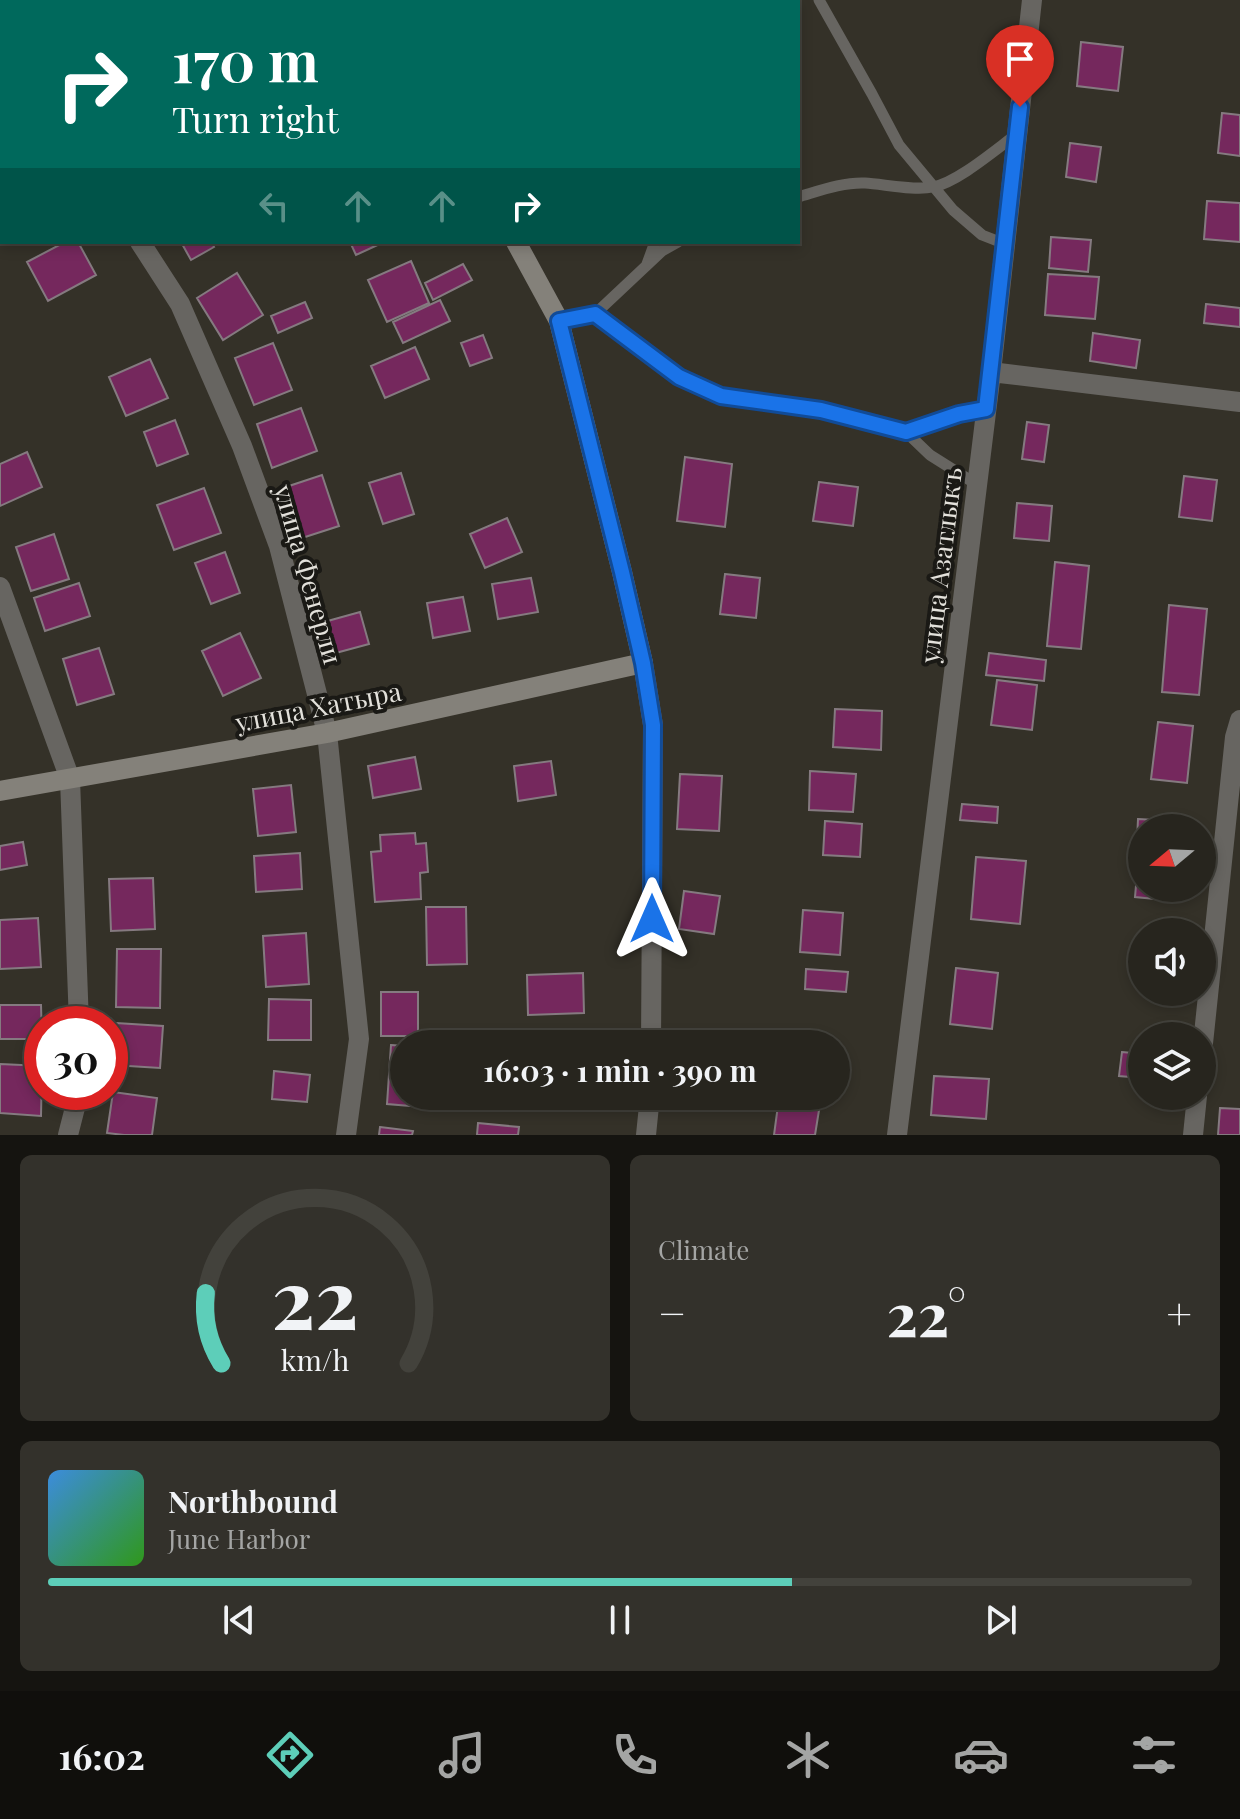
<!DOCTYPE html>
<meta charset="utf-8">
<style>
body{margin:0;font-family:"Playfair Display",serif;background:#33312b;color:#f1f3f6;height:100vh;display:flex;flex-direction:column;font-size:30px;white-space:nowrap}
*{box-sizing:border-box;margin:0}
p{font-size:26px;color:#a4a5a4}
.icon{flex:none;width:44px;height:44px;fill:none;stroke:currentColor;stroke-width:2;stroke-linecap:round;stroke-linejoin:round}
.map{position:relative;height:1135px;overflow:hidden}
.panel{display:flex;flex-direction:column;gap:20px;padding:20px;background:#151410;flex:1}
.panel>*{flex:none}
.top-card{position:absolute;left:0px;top:0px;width:800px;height:244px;box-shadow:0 4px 12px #0003,0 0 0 2px #43423c;background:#00695c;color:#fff;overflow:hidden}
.needle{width:52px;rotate:251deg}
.buttons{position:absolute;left:1128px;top:814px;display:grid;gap:16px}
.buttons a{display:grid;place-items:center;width:88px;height:88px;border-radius:50%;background:#27251e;box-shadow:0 4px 12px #0003,0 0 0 2px #43423c;font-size:40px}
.speed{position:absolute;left:24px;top:1006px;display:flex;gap:16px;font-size:40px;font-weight:700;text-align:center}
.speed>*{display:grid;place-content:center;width:104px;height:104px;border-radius:50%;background:#27251e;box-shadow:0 4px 12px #0003,0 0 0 2px #43423c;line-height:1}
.speed .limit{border:12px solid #d22;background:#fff;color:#111}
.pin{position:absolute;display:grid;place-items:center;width:68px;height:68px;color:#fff;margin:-82px -34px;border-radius:50% 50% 50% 0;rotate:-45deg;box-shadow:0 0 8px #0007}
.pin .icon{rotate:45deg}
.me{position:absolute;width:88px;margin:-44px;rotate:0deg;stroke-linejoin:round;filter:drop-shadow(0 0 6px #0008)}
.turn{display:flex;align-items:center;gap:28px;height:168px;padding:0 40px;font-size:36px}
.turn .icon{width:104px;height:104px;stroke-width:2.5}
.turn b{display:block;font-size:56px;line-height:68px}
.lanes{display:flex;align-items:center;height:76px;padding:0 40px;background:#0003;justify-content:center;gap:40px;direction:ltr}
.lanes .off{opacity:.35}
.big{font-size:60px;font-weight:700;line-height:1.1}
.panel .widget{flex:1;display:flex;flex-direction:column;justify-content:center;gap:12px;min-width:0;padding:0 28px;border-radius:12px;background:#33312b}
.panel .dial{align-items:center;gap:0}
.dial svg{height:208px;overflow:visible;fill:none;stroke:#43423c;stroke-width:7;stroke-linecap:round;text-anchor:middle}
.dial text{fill:#f1f3f6;stroke:none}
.song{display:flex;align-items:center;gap:24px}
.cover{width:96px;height:96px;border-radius:12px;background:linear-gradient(135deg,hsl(210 70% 55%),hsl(110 70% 35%))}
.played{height:8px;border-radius:4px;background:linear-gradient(90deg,#5dceb9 65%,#43423c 65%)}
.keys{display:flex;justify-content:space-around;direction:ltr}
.heat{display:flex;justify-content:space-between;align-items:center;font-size:44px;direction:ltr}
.panel .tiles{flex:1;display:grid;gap:20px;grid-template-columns:1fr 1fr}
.widget:last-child{grid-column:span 2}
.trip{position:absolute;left:390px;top:1030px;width:460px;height:80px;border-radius:40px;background:#27251e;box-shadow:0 4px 12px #0003,0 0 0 2px #43423c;font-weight:700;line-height:80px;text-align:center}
.dock{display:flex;height:128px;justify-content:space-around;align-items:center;background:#100f0c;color:#a4a5a4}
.dock .icon{width:56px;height:56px}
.dock .selected{color:#5dceb9}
.dock b{font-size:36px;color:#f1f3f6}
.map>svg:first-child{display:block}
</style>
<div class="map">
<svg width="1240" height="1135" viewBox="0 0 1240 1135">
<rect width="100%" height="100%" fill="#343128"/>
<path fill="#75285d" stroke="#857a80" stroke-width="2" d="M1081,42L1123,47L1118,91L1077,86Z
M1222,113L1240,115V156L1218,153Z
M1070,143L1101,147L1096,182L1066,177Z
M1207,201L1240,203V242L1204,239Z
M1051,237L1091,240L1088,272L1049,268Z
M65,242H78L96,275L48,301L27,262Z
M181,242H211L214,247L191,260Z
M350,242H384L356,255Z
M411,261L429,303L387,322L368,280Z
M463,264L472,280L433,300L425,283Z
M237,273L263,315L223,340L197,298Z
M1048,274L1099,277L1095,319L1045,315Z
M440,300L450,321L403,343L393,322Z
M305,302L312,318L278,333L271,316Z
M1206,304L1240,308V327L1204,323Z
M1093,333L1140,340L1136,368L1090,361Z
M483,335L492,358L470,366L461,343Z
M273,343L292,390L254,405L235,358Z
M415,347L429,379L385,398L371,366Z
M150,359L168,398L126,416L109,377Z
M301,408L317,451L272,468L257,424Z
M175,420L188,454L157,466L144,432Z
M1027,422L1049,425L1044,462L1022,459Z
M27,452L42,487L0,506V464Z
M685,457L732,464L725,527L677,521Z
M401,473L414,514L383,524L369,483Z
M322,475L339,526L299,539L283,488Z
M1184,476L1217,480L1212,521L1179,517Z
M819,482L858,487L853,526L813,521Z
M204,488L221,533L174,550L157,505Z
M1017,503L1052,506L1049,541L1014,538Z
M507,518L522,552L485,568L470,534Z
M54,534L69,579L31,591L16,547Z
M225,552L240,593L211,604L195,563Z
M1055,562L1089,566L1081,649L1047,646Z
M725,574L760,578L756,618L720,614Z
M531,578L538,612L498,619L492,584Z
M79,583L90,616L45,631L34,598Z
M463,597L470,631L433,638L427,603Z
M1169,605L1207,609L1199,695L1162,692Z
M360,612L369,644L332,654L324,622Z
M240,633L261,678L223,696L202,651Z
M99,648L114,694L77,705L63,659Z
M989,653L1046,660L1044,681L986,675Z
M997,680L1037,685L1032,730L991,725Z
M835,709L882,711L881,750L833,747Z
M1158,722L1193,726L1187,783L1151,779Z
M415,757L421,789L373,798L368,766Z
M551,761L556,795L518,801L514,766Z
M810,771L856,774L853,812L809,810Z
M680,774L722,776L719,831L677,829Z
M291,785L296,832L258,836L253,789Z
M962,804L998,807L997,823L960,820Z
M1138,819L1173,821V828H1142V863H1136Z
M825,821L862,824L860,857L823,855Z
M415,833L416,844L426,843L428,872L420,873L421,899L375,902L371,852L381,851L380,835Z
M23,842L27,865L0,870V846Z
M300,853L302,889L256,892L254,856Z
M976,857L1026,861L1020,924L971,919Z
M1137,874H1142V888H1177L1176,901L1135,897Z
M153,878L155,929L111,931L109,879Z
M684,891L720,896L714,934L679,929Z
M426,907H466L467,964L427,965Z
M803,910L843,913L840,955L800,952Z
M38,918L41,967L0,969V920Z
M306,933L309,984L266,987L263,936Z
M117,949H161L160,1008L116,1007Z
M956,968L998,973L992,1029L950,1024Z
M806,969L848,972L846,992L805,989Z
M583,973L584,1013L528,1015L527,975Z
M381,992H418V1036H381Z
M269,999L311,1000V1040H268Z
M0,1005H41L42,1039H0Z
M116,1023L163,1026L160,1068L113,1065Z
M391,1045L404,1046V1096H435L434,1108L387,1104Z
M1122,1052L1142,1054V1078L1119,1076Z
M0,1064L42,1066L41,1116L0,1113Z
M274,1071L310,1075L307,1102L272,1099Z
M934,1076L989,1079L986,1119L931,1115Z
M113,1092L157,1098L152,1135H124L107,1133Z
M779,1098L820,1104L815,1135H774Z
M1220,1108L1240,1109V1135H1218Z
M478,1123L519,1127L518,1135H477Z
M380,1127L413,1131L412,1135H379Z"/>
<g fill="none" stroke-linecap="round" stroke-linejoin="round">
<path stroke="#676561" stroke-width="11" d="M709,0V2
M819,0L872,94L899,145L953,210L982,235L1005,244
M534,2L537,0
M798,197C819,191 843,182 865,183C883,184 915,191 933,187C958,182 995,150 1017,134
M647,264L655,242
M595,314L662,251L678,242
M559,321L595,314L679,377L721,396L821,410L906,432L930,455L976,484
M906,432L959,414L986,409"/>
<path stroke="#676561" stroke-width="20" d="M0,69L2,72
M140,242L180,304L242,446L279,546L327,733L359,1039L346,1135
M991,372L1240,402
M0,587L70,779L79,1024
M643,663L653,725L651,1044
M1202,1053L1235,737L1240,720
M68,1135L79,1092
M646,1135L650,1096
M897,1135L991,372L1032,0
M1193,1135L1197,1096"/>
<path stroke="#84817a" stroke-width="20" d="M364,0L366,2
M0,791L327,733L643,663L622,572L559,321L516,242"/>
</g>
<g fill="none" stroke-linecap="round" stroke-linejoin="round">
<defs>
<path id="route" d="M652,919L653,725L643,663L622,572L559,321L595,314L679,377L721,396L821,410L906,432L959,414L986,409L1020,107"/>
</defs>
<use href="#route" stroke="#114b97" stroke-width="20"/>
<use href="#route" stroke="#1a73e8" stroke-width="14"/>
</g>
<g text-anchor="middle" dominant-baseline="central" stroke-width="8" stroke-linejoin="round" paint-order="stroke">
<g font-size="26" fill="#e3e1db" stroke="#1a1915">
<text transform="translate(940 565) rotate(-83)">улица Азатлыкъ</text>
<text transform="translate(309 574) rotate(74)">улица Фенерли</text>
<text transform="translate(318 706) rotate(-11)">улица Хатыра</text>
</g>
</g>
</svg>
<div class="buttons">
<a><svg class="needle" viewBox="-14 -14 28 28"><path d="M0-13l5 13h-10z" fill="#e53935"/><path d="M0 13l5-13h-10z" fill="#a4a5a4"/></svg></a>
<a><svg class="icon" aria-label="sound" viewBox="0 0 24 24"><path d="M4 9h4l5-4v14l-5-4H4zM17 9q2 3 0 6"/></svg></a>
<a><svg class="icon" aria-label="layers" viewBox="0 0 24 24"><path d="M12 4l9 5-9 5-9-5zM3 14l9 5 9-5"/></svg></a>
</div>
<div class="speed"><div class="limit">30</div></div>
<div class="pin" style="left:1020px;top:107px;background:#d93025"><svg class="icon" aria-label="arrive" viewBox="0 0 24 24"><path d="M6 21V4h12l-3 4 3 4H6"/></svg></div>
<svg class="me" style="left:652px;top:919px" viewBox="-20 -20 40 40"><path d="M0-17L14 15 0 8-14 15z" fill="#1a73e8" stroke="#fff" stroke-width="4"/></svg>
<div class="trip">16:03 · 1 min · 390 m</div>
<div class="top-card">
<div class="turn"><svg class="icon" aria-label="right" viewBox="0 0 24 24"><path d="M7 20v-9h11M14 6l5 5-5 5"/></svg><div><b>170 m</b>Turn right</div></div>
<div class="lanes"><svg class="icon off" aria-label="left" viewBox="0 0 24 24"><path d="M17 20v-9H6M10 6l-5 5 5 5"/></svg><svg class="icon off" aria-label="ahead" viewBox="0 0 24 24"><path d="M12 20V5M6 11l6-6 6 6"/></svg><svg class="icon off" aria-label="ahead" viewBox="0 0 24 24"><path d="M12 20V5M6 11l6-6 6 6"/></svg><svg class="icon" aria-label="right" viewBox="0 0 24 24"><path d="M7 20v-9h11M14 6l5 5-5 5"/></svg></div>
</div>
</div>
<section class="panel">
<div class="tiles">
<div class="widget dial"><svg viewBox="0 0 100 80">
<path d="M14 69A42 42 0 1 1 86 69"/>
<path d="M14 69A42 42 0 0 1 8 42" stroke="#5dceb9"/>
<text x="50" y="56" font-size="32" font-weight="700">22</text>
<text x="50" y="72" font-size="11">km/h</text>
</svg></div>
<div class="widget"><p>Climate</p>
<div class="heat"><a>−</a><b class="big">22°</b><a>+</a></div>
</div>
<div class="widget">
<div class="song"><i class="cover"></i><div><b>Northbound</b><p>June Harbor</p></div></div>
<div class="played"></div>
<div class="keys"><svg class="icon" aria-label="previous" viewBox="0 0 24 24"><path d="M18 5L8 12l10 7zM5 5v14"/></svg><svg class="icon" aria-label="pause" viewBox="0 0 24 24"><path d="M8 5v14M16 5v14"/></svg><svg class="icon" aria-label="next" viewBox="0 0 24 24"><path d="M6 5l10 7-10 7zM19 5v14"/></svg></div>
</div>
</div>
</section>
<nav class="dock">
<b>16:02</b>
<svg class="icon selected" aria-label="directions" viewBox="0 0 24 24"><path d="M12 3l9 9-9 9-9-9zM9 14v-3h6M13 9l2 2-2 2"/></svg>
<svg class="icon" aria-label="music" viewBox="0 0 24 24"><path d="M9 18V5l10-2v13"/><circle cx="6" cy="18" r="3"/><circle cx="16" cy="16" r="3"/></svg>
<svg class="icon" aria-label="phone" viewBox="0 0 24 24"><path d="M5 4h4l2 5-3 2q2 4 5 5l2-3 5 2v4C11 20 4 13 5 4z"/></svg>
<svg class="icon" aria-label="climate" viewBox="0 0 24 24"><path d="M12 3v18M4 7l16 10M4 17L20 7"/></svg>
<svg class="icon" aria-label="car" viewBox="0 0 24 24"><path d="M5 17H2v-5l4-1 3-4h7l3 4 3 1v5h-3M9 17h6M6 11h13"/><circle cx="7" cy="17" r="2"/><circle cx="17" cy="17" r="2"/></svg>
<svg class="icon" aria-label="filters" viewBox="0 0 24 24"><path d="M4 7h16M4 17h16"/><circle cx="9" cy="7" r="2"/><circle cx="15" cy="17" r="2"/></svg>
</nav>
